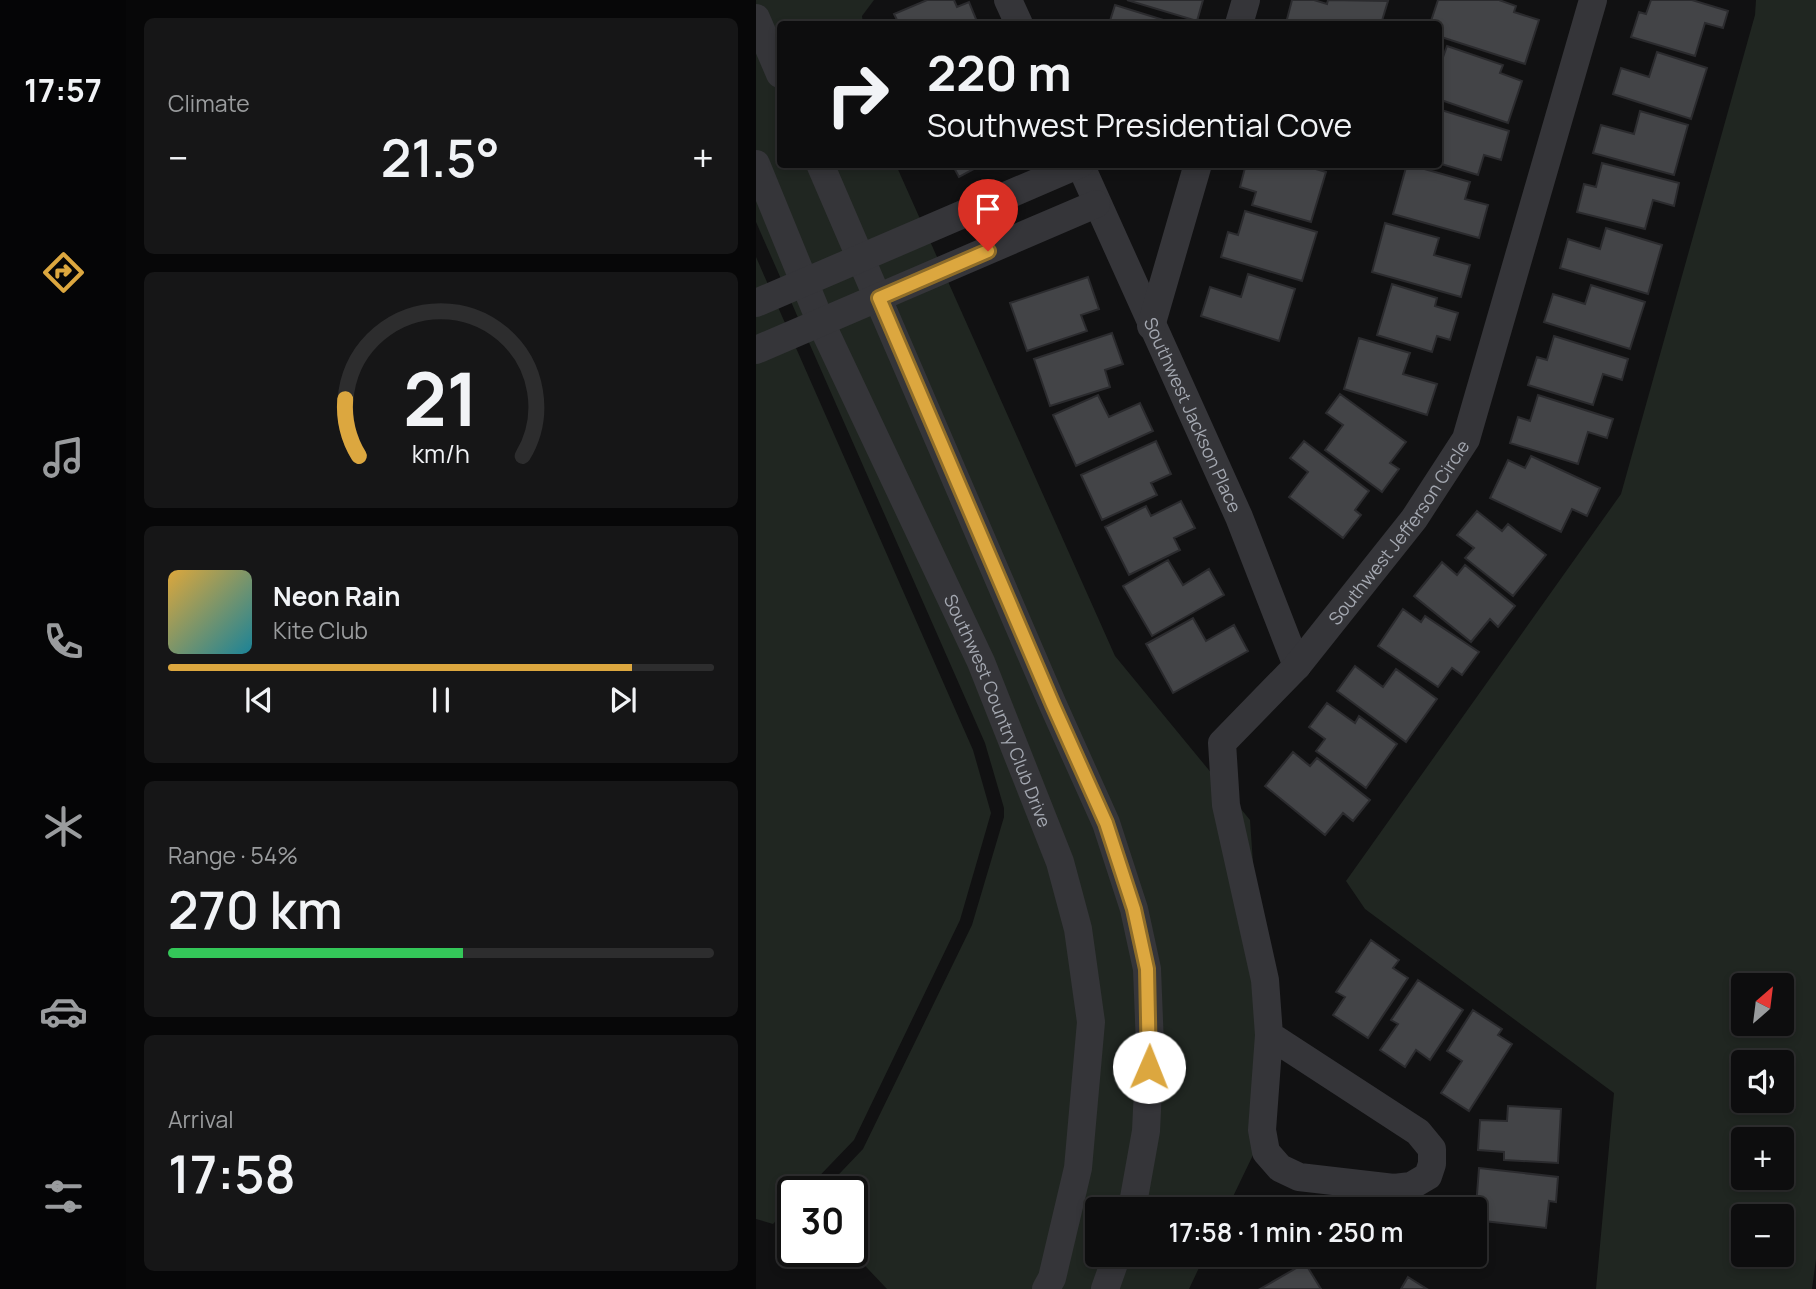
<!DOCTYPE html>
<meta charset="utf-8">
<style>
body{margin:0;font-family:Manrope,sans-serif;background:#161617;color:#f1f3f6;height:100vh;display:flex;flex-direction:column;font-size:26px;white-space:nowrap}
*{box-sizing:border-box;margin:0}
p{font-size:23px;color:#9a9c9e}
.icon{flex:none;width:38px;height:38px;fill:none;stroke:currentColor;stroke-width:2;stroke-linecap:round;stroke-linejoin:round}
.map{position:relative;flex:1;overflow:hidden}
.panel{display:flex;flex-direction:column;gap:18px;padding:18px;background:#070708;width:630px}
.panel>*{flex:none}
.hud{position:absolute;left:21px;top:21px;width:665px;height:147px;border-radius:7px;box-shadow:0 4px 10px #0003,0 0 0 2px #2d2d2e;background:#0d0d0e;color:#f1f3f6;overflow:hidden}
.needle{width:46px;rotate:28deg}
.fabs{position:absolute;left:975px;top:973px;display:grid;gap:14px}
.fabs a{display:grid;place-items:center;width:63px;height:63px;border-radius:7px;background:#0d0d0e;box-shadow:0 4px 10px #0003,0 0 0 2px #2d2d2e;font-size:35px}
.speed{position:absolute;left:21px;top:1176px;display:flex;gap:14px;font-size:35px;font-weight:700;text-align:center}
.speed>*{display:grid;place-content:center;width:91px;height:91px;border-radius:50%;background:#0d0d0e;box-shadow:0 4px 10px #0003,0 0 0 2px #2d2d2e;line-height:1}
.speed .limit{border:4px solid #111;border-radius:10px;background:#fff;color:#111}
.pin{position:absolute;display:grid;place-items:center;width:60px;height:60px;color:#fff;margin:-72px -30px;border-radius:50% 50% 50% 0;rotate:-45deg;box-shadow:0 0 7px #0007}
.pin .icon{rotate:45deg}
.me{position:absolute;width:77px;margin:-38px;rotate:1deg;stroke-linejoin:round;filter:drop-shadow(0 0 5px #0008)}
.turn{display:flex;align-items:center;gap:24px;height:147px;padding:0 35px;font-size:32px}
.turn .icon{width:91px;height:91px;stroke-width:2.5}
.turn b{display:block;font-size:49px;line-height:60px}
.big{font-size:52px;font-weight:600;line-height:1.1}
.panel .tile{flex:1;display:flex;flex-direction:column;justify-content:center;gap:10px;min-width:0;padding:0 24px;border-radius:10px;background:#161617}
.panel .dial{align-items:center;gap:0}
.dial svg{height:182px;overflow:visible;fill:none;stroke:#2d2d2e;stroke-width:7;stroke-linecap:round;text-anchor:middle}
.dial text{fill:#f1f3f6;stroke:none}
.song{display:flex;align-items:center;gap:21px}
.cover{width:84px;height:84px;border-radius:10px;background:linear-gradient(135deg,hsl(40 70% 55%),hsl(190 70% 35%))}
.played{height:7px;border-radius:4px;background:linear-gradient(90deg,#dca73f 85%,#2d2d2e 85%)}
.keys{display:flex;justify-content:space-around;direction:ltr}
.heat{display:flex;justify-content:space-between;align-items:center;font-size:38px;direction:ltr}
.charge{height:10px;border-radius:5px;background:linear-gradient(90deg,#34c759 54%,#2d2d2e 0)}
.trip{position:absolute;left:329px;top:1197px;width:402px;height:70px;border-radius:7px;background:#0d0d0e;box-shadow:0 4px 10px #0003,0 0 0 2px #2d2d2e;font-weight:600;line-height:70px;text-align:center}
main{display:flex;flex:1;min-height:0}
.menu{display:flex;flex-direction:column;width:126px;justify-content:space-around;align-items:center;background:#050506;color:#9a9c9e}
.menu .icon{width:49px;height:49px}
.menu .active{color:#dca73f}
.menu b{font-size:32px;color:#f1f3f6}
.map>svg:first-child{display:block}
</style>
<main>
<nav class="menu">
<b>17:57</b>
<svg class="icon active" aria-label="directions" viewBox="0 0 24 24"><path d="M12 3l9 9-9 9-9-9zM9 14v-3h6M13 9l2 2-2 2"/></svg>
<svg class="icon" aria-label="music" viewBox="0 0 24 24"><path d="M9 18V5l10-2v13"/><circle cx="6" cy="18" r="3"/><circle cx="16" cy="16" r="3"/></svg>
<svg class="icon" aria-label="phone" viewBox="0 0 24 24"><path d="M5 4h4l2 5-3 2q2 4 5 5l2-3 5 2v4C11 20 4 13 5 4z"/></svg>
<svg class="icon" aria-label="climate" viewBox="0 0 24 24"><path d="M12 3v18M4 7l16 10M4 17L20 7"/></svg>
<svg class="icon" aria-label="car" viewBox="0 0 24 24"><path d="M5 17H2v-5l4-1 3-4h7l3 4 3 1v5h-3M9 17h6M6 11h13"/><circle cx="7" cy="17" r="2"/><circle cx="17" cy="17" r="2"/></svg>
<svg class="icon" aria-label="filters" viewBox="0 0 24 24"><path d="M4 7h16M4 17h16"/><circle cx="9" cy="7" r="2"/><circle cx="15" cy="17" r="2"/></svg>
</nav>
<section class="panel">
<div class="tile"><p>Climate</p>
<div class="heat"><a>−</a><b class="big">21.5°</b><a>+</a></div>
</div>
<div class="tile dial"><svg viewBox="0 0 100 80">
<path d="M14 69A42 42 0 1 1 86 69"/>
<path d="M14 69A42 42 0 0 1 8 44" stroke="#dca73f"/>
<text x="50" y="56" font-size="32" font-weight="700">21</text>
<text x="50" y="72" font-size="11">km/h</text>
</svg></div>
<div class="tile">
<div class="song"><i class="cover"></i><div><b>Neon Rain</b><p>Kite Club</p></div></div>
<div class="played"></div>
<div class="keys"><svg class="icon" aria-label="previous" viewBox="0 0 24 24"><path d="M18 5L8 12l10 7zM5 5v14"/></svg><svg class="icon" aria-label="pause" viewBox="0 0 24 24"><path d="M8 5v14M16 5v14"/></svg><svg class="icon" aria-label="next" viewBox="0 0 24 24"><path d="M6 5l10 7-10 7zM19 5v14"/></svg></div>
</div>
<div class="tile"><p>Range · 54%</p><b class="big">270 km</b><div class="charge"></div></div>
<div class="tile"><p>Arrival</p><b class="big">17:58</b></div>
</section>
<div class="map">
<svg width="1060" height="1289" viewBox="0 0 1060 1289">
<rect width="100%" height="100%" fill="#111112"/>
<path fill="#202621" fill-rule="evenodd" d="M0,0H118L106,16L107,24H24V164L140,165L359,656L494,820L505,977L510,1128L471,1209H341V1255H449L433,1289H131L95,1251L96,1192H66L107,1149L216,925L248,817V808L229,743L0,222Z
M1000,0H1060V1259L1056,1289H840L858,1093L609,909L590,881L865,494L999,15ZM1026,985V1024H987V985ZM1026,1062V1101H987V1062ZM1026,1139V1178H987V1139ZM1026,1216V1255H987V1216Z
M0,257L217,750L235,813L204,920L98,1140L48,1192H37V1203L17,1224L0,1219Z"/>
<path fill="#434447" stroke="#2b2b2e" stroke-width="2" d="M171,0H198L201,7L213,2L222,24H143L138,14Z
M371,0H447L441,21Z
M536,0H558L571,4L572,0L632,1L625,24H533L530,23Z
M682,0H743L760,6L758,12L783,20L769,64L682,36V24H674Z
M895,0H936L972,11L967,28L949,23L939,56L875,37L883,12L890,14Z
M359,5L414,22V24H353Z
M691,46L747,65L744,73L766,81L752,123L682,99V71Z
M901,52L951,68L935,119L857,94L865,68L893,77Z
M682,109L753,131L745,160L728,155L722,175L682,163Z
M884,111L932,125L918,175L837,153L845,125L878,134Z
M846,163L923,183L918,206L897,200L889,229L821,212L828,184L840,187Z
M196,164H227L203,177Z
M490,164L521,166V164H543L570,172L555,222L496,205L500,192L484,187Z
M651,164L714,182L709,199L732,205L723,238L637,214Z
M489,211L561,232L546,281L465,257L472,232L482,235Z
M629,223L683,238L678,255L714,265L705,297L616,272Z
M850,228L906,245L892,294L804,268L812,239L844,249Z
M492,274L539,289L523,341L445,316L454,287L485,297Z
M332,277L343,309L325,315L331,331L271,351L254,303Z
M636,284L681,298L679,306L702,313L694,340L681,336L676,352L621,335Z
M835,285L889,302L874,349L788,322L797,294L829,304Z
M356,333L367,364L349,370L354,387L294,406L278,359Z
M798,336L872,359L866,380L847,374L837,405L772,385L781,357L791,360Z
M603,338L654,353L647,374L681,384L671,415L588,389Z
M584,394L650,442L634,463L643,469L626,492L569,450L587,425L570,413Z
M342,395L353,417L384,403L397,431L320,466L297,415Z
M782,395L857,419L851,438L832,432L822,464L754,443L762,417L774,421Z
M400,441L415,474L395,483L401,495L346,520L325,475Z
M548,441L613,491L599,510L605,515L587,538L533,497L552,472L534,458Z
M775,456L844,488L831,516L816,509L805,532L734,498L752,460L769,468Z
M425,501L439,528L418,538L424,550L373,575L349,527L390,506L395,516Z
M721,511L746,531L752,524L790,555L757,596L709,558L718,548L701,535Z
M412,560L427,585L453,569L468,595L396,636L367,586Z
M686,562L701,575L709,565L759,606L742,627L734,619L715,642L658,596Z
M647,609L665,622L669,616L723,652L706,675L696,668L682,687L622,646Z
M437,618L450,641L478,625L492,651L417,693L390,644Z
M599,666L627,687L640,669L681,699L650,742L581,691Z
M571,703L599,723L603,716L641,744L610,788L560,751L569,739L553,727Z
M537,752L554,766L561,758L614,800L597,821L587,813L569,835L509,786Z
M615,940L643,960L637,968L652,978L612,1038L577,1015L589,997L580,992Z
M662,980L707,1010L674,1060L660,1050L649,1067L624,1050L642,1024L635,1020Z
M717,1010L746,1029L742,1035L756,1044L713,1111L685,1093L706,1061L691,1051Z
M752,1106L805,1109L802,1163L748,1160V1152L722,1150L724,1120L751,1121Z
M723,1168L802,1177L800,1202L793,1201L790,1228L719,1220Z
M549,1263L565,1289H504Z
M652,1277L671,1289H645Z"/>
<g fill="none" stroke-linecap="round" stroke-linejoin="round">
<g stroke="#353539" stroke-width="28">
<path d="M252,0L263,24"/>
<path d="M0,18L24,74"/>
<path d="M483,24L490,0"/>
<path id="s1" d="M0,164L65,323L225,662L304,862L322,929L335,1022L322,1168L296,1278L290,1289"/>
<path d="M64,164L297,705L350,823L378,909L391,969L394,1046L390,1131L376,1209"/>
<path id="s2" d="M324,164L483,517L541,666"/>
<path d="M0,303L324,164"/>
<path d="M395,326L442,164"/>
<path d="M0,350L340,204"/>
<path id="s3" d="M513,1035L662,1132L676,1149V1164L672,1176L655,1186L638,1188L543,1177L524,1168L510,1152L506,1130L513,1035L509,980L470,805L466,743L541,666L658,519L710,439L837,0"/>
<path d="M349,1289L361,1255"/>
</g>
</g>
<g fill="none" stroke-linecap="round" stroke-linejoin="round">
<defs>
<path id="route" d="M232,251L123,298L297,705L350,823L378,909L391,969L393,1067"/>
</defs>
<use href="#route" stroke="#8f6d29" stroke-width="18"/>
<use href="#route" stroke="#dca73f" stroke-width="12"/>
</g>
<g text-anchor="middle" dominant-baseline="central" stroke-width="5" stroke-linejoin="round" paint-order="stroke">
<g font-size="18" fill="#a4a8b1" stroke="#0c0c0d">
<text stroke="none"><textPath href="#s2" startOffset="275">Southwest Jackson Place</textPath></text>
<text stroke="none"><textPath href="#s3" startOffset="1092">Southwest Jefferson Circle</textPath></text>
<text stroke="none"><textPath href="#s1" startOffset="598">Southwest Country Club Drive</textPath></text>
</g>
</g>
</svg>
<div class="fabs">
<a><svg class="needle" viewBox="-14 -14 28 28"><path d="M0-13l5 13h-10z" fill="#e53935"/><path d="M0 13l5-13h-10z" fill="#9a9c9e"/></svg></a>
<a><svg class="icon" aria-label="sound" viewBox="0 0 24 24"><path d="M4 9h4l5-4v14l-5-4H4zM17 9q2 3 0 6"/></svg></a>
<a>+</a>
<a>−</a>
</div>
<div class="speed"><div class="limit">30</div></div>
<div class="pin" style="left:232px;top:251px;background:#d93025"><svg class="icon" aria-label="arrive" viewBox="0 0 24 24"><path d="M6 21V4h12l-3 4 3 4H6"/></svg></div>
<svg class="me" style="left:393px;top:1067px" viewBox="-20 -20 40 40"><circle r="19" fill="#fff"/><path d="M0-13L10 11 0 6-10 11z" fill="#dca73f"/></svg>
<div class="trip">17:58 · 1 min · 250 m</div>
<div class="hud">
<div class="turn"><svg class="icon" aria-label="right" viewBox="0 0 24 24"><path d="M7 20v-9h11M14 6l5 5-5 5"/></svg><div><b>220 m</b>Southwest Presidential Cove</div></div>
</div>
</div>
</main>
